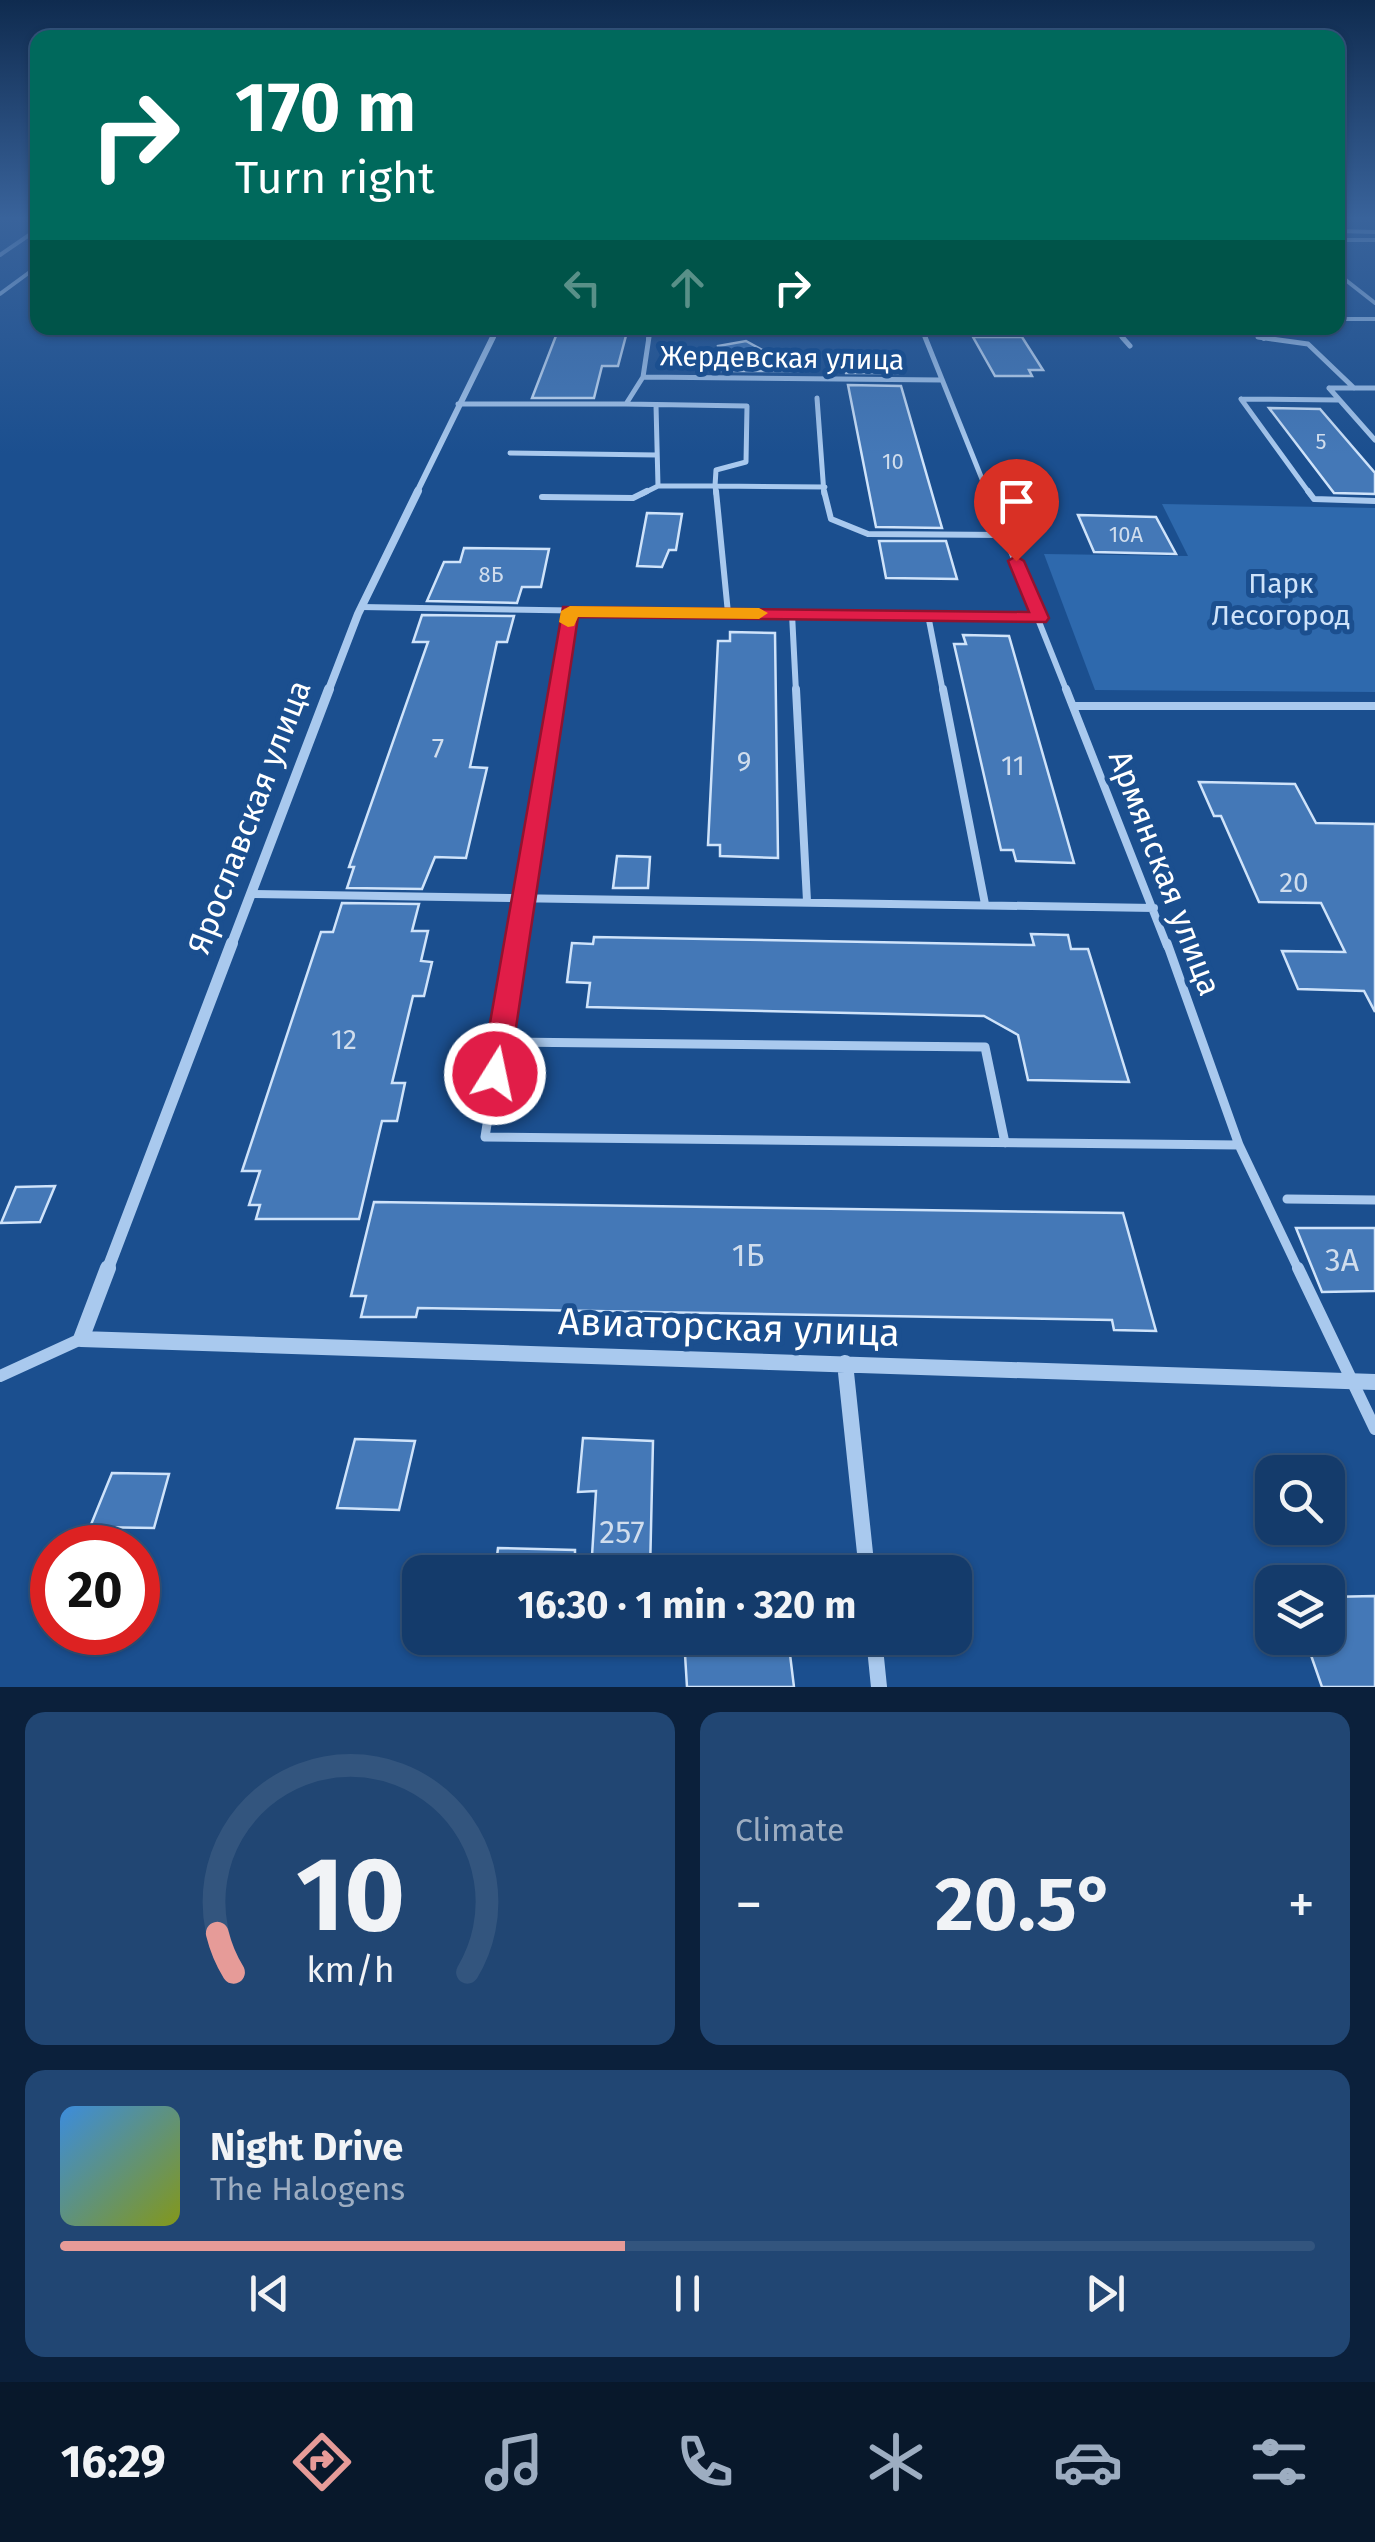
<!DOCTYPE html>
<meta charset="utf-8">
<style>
body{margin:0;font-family:"Fira Sans",sans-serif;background:#214673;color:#f1f3f6;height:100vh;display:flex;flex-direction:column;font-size:38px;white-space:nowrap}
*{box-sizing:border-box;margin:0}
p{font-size:32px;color:#9dadc1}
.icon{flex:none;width:55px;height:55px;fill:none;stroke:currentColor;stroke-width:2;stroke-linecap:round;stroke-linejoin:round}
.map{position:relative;height:1687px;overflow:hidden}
.panel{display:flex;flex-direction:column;gap:25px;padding:25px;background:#0b203b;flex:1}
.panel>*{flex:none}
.hud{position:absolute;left:30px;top:30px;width:1315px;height:305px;border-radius:20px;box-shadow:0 2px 8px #0004,0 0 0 2px #33557e;background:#00695c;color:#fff;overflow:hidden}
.fabs{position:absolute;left:1255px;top:1455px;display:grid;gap:20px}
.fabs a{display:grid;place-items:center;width:90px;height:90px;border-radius:20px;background:#143b6b;box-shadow:0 2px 8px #0004,0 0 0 2px #33557e;font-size:50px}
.speed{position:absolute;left:30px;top:1525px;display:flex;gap:20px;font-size:50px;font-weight:700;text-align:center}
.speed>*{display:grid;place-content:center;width:130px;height:130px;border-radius:50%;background:#143b6b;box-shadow:0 2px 8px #0004,0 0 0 2px #33557e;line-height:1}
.speed .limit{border:15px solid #d22;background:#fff;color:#111}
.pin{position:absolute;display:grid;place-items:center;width:85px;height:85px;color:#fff;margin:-102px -42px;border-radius:50% 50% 50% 0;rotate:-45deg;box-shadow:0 0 10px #0007}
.pin .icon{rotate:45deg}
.me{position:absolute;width:110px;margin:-55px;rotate:10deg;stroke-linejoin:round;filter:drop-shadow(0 0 8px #0008)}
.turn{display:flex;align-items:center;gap:35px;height:210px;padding:0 40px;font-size:45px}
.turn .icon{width:130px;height:130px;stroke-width:2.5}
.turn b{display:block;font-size:70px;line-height:85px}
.lanes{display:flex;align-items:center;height:95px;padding:0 40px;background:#0003;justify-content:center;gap:50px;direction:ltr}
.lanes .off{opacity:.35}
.big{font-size:75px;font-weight:700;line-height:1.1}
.panel .widget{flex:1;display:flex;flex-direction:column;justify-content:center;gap:15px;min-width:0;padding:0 35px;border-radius:20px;background:#214673}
.panel .dial{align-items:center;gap:0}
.dial svg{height:260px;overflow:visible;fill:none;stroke:#33557e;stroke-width:7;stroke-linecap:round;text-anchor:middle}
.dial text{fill:#f1f3f6;stroke:none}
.song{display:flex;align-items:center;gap:30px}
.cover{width:120px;height:120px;border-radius:15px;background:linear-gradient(135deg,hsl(210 70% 55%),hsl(70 70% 35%))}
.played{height:10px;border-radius:5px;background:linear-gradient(90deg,#e69b98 45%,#33557e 45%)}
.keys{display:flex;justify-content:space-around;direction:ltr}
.heat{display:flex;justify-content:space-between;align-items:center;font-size:55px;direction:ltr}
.panel .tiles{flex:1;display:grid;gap:25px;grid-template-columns:1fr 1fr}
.widget:last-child{grid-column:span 2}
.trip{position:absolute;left:402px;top:1555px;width:570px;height:100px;border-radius:20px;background:#143b6b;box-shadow:0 2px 8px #0004,0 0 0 2px #33557e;font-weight:700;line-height:100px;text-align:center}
.tab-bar{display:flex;height:160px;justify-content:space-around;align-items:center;background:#08182b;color:#9dadc1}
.tab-bar .icon{width:70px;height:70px}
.tab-bar .on{color:#e69b98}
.tab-bar b{font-size:45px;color:#f1f3f6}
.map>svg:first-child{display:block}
</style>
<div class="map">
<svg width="1375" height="1687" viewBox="0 0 1375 1687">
<rect width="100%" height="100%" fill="#1b4f8f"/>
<path fill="#2e69ad" d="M1162,504L1375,508V692L1095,690L1044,554L1188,556Z"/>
<path fill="#4478b7" stroke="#cfe3fa" stroke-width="2.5" d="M559,328H628L618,366H602L594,398H532Z
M973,337H1022L1043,370H1029L1032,376H995Z
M746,341L800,371H721L718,346Z
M843,360L894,361L897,373H846Z
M848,385L901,386L942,528L876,527Z
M1269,408L1320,409L1375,473V494L1334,493Z
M647,513L682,514L676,550H669L662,567L637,566Z
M1078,515L1156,517L1176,554L1094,552Z
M879,541H946L957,579L886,578Z
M464,548L549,549L541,587H522L517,603L427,601L444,562H460Z
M422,615L514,616L507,642H497L470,767L487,768L466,858L435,857L422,889L347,888L354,867H349L428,642H413Z
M730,632L775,633L778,858L720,856V845H708L718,641H730Z
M963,635L1009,636L1074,863L1016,861L1013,850H1001L954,644H966Z
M1199,782L1295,784L1316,823L1375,824V1012L1364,991L1298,989L1282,951L1345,952L1321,903L1259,902L1221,816H1214Z
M617,856L650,857L648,888H613Z
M342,903L419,904L412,931H428L421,961L432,962L424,996H413L392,1083H405L397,1121H382L359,1219H256L260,1205H249L260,1171H242L321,932H333Z
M1031,934L1068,935L1071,949H1088L1129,1082L1028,1080L1018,1035L984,1016L587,1007L590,983L567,982L572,943L593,944L594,937L1034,945Z
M55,1186L40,1222L1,1223L16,1187Z
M374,1202L1123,1213L1156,1331L1114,1330L1112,1320L418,1308L416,1317H361L366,1296H351Z
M1296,1228H1375V1291L1322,1292Z
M583,1438L653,1441L650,1572H591L596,1491L578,1492Z
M355,1439L415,1441L399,1510L337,1508Z
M112,1473L169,1474L154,1528L90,1527Z
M498,1548L575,1550V1572H495Z
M1375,1596V1687H1322L1305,1638H1328V1597Z
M684,1638H788L794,1687H687Z"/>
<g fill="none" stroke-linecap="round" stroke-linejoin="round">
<path stroke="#a9c9ee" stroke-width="4" d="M1338,231L1375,232
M1338,240H1375
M0,255L38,229
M1338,274L1375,303
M0,294L38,266
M1338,319H1375
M919,328L1231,331L1235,328
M1246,328L1264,339
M922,329L926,339
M1116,330L1124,339
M648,339L650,328"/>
<path stroke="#a9c9ee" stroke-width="5" d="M925,337L988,494
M1122,337L1130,346
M1258,337L1308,344L1354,388
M643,377L649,337
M1329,388L1375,440
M1329,388H1375
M817,398L824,494
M1241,399L1310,494
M1241,399L1339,400
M458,404H626L643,377L941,380
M626,404L747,406L746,462L716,470L715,486L825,487
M656,405L658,486
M510,453L657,455
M642,494L658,486H715L716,494"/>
<path stroke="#a9c9ee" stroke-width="6" d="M716,491L728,613
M824,491L831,519L868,534L1005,535
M987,491L1067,692
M1308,491L1314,499L1375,501
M542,497L633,498L647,491
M361,607L1040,618
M792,614L796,692
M928,615L943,692
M557,692L570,611"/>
<path stroke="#a9c9ee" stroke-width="8" d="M796,689L807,901
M943,689L985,904
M1066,689L1167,946
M1075,706H1375
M252,894L1154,908
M516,946L557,689"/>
<path stroke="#a9c9ee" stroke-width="9" d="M516,943L485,1137L1239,1145
M1167,943L1239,1145L1299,1271
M501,1042L985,1047L1005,1143
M1287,1199L1375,1200"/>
<path stroke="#a9c9ee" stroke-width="12" d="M1298,1268L1375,1429
M0,1376L81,1339"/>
<path stroke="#a9c9ee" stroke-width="5" d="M492,339L497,328"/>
<path stroke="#a9c9ee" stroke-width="6" d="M416,494L493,337"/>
<path stroke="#a9c9ee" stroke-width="8" d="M328,692L358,614L418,491"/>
<path stroke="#a9c9ee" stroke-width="10" d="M231,946L329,689"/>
<path stroke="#a9c9ee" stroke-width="12" d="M107,1271L232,943"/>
<path stroke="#a9c9ee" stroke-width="16" d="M108,1268L81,1339L1375,1382
M845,1363L867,1572
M874,1638L879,1687"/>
</g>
<linearGradient id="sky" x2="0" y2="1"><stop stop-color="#0f2b4f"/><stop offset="0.48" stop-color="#39639b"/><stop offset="1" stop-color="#39639b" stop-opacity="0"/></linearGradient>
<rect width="1375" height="454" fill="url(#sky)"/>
<path fill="#e11d48" stroke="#92132f" stroke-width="2.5" d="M1016,556L1024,561L1049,618L1046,622L578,617L509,1074L505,1081H485L481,1074L563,607L1029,612L1008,561Z"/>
<path fill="#f59e0b" d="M570,606L759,608L768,613L759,619L578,617L574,626L568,627L559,622L561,611Z"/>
<g text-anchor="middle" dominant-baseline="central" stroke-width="10" stroke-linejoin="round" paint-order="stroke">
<g font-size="22" fill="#d0dded">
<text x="1321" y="441">5</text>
<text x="893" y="461">10</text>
<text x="1126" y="534">10А</text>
<text x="491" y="574">8Б</text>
</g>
<g font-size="28" fill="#fff" stroke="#1b4f8f">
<text transform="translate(782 358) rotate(1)">Жердевская улица</text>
</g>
<g font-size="28" fill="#cfe3fa" stroke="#1b4f8f">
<text x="1281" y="583">Парк<tspan x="1281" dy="32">Лесогород</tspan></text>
</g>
<g font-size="28" fill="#d0dded">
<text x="438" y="748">7</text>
<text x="744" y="761">9</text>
<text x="1013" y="765">11</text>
<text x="1294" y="882">20</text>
<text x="344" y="1039">12</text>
</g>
<g font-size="32" fill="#fff" stroke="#1b4f8f">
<text transform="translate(249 817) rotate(-69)">Ярославская улица</text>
<text transform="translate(1165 873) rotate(69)">Армянская улица</text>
</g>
<g font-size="32" fill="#d0dded">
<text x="748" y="1255">1Б</text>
<text x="1342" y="1260">3А</text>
<text x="622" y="1532">257</text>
</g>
<g font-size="38" fill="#fff" stroke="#1b4f8f">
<text transform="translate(729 1327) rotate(2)">Авиаторская улица</text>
</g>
</g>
</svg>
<div class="fabs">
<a><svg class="icon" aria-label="search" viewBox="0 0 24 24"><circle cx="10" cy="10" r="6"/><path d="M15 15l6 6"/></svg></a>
<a><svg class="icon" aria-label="layers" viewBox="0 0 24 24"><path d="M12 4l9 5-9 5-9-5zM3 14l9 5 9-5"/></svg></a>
</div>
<div class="speed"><div class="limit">20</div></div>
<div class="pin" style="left:1016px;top:561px;background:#d93025"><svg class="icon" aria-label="arrive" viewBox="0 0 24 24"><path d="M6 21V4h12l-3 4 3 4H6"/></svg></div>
<svg class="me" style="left:495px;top:1074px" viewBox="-20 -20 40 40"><circle r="17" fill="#e11d48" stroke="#fff" stroke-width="3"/><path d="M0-11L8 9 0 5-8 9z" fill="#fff"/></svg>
<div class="trip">16:30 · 1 min · 320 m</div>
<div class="hud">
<div class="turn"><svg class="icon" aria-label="right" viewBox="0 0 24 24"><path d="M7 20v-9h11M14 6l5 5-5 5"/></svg><div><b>170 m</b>Turn right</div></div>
<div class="lanes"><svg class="icon off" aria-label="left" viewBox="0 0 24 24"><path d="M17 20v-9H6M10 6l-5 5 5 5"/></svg><svg class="icon off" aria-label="ahead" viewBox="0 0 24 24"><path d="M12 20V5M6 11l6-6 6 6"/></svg><svg class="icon" aria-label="right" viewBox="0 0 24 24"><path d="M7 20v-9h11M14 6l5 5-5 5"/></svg></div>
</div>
</div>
<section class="panel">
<div class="tiles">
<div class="widget dial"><svg viewBox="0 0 100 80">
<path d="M14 69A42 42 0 1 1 86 69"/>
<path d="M14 69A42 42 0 0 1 9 57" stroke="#e69b98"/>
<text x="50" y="56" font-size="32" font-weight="700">10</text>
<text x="50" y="72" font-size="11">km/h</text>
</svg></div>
<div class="widget"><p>Climate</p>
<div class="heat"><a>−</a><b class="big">20.5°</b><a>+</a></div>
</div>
<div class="widget">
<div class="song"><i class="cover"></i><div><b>Night Drive</b><p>The Halogens</p></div></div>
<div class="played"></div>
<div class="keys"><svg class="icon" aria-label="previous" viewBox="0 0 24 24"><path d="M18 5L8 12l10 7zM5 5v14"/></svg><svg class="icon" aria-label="pause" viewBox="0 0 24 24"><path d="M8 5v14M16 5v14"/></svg><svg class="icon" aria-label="next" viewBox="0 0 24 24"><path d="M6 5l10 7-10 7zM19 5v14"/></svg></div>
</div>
</div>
</section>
<nav class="tab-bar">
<b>16:29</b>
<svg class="icon on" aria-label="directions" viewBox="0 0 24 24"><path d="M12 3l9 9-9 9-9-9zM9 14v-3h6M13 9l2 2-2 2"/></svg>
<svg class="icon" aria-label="music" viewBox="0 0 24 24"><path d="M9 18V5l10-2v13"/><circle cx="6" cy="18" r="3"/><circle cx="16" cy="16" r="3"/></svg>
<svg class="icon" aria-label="phone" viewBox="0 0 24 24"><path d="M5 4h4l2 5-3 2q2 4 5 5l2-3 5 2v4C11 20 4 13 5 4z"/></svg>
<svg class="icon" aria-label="climate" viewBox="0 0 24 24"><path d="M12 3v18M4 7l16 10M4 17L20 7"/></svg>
<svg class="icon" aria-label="car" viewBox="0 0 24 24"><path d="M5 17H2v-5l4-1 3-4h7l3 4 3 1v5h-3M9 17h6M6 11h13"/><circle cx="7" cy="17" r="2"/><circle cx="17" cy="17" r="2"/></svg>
<svg class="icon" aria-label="filters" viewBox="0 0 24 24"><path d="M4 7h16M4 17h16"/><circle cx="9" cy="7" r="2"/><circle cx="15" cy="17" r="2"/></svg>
</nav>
